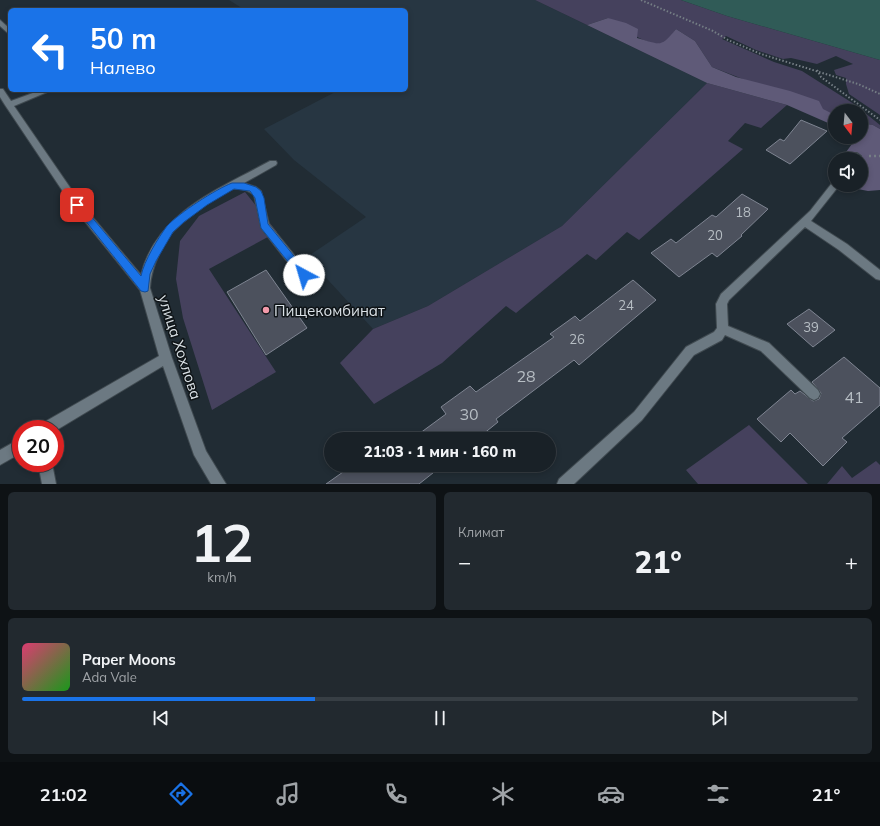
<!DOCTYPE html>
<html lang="ru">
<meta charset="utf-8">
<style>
body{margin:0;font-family:Mulish,sans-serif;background:#22292f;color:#f1f3f6;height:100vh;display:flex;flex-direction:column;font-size:15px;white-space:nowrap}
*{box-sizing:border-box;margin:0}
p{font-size:13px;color:#9fa3a7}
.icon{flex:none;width:22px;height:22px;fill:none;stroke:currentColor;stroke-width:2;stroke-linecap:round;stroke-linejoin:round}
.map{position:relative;height:484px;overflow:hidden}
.details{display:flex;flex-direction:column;gap:8px;padding:8px;background:#0e1215;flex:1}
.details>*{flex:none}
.banner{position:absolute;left:8px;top:8px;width:400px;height:84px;border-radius:6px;box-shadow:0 2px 6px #0003,0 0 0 1px #373e44;background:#1a73e8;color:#fff;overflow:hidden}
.needle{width:26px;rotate:164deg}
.tools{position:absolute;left:828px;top:104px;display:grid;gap:8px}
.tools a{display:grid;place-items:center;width:40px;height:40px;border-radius:50%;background:#192127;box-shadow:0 2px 6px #0003,0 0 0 1px #373e44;font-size:20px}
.speed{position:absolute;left:12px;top:420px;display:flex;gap:8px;font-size:20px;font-weight:700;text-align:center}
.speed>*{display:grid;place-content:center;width:52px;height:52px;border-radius:50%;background:#192127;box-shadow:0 2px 6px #0003,0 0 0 1px #373e44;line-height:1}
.speed .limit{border:6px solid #d22;background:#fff;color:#111}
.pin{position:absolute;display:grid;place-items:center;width:34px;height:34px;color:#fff;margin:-17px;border-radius:8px;box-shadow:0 2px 6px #0006}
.me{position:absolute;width:44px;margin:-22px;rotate:321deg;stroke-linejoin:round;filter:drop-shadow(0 0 3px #0008)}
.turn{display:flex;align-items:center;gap:14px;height:84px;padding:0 16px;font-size:18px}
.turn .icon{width:52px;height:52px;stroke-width:2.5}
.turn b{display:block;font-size:28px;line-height:34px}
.big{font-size:30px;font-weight:800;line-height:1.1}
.details .card{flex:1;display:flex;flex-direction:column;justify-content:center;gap:6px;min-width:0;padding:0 14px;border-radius:6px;background:#22292f}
.details .dial{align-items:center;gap:0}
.dial b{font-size:52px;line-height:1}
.song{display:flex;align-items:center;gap:12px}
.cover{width:48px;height:48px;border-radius:6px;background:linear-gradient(135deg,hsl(340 70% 55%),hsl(120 70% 35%))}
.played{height:4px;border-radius:2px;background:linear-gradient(90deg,#1a73e8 35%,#373e44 35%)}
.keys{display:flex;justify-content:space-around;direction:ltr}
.heat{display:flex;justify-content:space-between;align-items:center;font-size:22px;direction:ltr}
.details .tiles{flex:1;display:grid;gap:8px;grid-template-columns:1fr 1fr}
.card:last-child{grid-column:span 2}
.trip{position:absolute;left:324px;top:432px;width:232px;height:40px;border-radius:20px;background:#192127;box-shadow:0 2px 6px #0003,0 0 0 1px #373e44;font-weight:800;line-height:40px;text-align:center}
.tab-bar{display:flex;height:64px;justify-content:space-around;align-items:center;background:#0a0d10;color:#9fa3a7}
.tab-bar .icon{width:28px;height:28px}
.tab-bar .selected{color:#1a73e8}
.tab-bar b{font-size:18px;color:#f1f3f6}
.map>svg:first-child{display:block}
</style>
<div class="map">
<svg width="880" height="484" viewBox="0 0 880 484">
<rect width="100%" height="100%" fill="#212c34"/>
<path fill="#273642" d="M229,0H535L707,83L562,226L428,306L373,329L307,257L366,217L294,160L264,129L339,90H406V10H245Z"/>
<path fill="#45415d" d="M535,0H681L727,16L880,60V115L849,94L846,84V78L836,75L834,70L853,64L836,56L817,64L791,58L783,59L756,50L726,36L722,39L774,62L802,71L854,104L880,125V129L873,125L861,123V111H835V115L712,67L695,41L676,29C673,33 670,39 666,42C652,51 620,26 608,18L587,25Z
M707,83L787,105L761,128L745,123L728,141L743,149L639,240L627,232L596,260L587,254L516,313L506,306L442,363L374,404L340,363L373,329L428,306L562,226Z
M245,192L277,232L209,269L276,372L212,410L183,318L176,279L180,241L199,216Z
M749,425L808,484H698L686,470Z
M876,461L880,465V484H827L842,466L852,478Z"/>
<path fill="#5f5a78" d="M608,18L626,23L638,29L637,38C660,44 660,49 676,29L695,41L712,67L736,77L790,91L819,101L823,109L835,115V126L787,105L707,83L587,25Z
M861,123L873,125L880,129V190L868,191L837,185H861V159H841L857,137H861Z"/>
<path fill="#305b57" d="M681,0H880V60L727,16Z"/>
<path fill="#4c515d" stroke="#7f8592" d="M801,120L827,131L790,164L766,150L780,139L784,141Z
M742,194L768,209L741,235L742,236L717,257L712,253L679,277L651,253L671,239L676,243L712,215L716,217Z
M266,270L307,328L266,355L227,292Z
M633,280L656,300L579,365L574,360L496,419L498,422L477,439H412L446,414L441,407L470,386L476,392L554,337L550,334L575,316L580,321Z
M809,309L835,330L813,347L787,324Z
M844,357L880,388V405L842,438L847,442L823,466L790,433L781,442L757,419L791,390L795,394L800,391L813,401L819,399L821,393L812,382Z
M353,465H443L419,484H326Z"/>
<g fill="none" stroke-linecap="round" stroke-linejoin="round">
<defs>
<path id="minor" d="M0,20L10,29V35L0,26Z
M0,89H3L11,101L41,90H52L14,106L80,202L141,275C156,213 219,189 270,161H276L277,163L276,165L244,183L256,187L261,191L269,224L308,272L309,275L308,278L304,279L300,278L261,228L254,195C248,190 241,188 233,189C221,192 180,223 171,234C160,250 151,268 150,288L172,358L206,451L226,484H211L194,455L163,366L55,431V429H40L41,424L159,356L140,290L74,208L5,105L0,97Z
M857,153L861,156L859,159H851L854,154Z
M835,182V185H840L838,187L811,221L847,244L880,270V280L876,279L839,250L805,227L729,300L727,304L728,326L769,343L818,390L820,394L818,398L814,400L810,398L761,351L725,335L722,340L694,355L642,420L574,484H557L559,479L634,412L686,347L714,332L717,328L716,304L721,294L810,211L832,183Z
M21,438V453L0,465V450Z
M38,463H52L56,484H42Z"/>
</defs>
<use href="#minor" stroke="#404a50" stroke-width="2"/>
<path stroke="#757e85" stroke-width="2" stroke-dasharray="1.5 2" stroke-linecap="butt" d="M641,0L713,31L728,40L761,54L858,84L880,94
M817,70L821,77L880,120"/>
<path stroke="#757e85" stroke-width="2.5" stroke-dasharray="2 3" stroke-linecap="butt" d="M869,156H880"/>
<use href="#minor" fill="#6c7982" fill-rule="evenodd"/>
</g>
<path fill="#1a73e8" stroke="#114b97" d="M232,183H244L256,187L261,191L264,198L268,224L307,272L309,275L307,278H301L261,228L255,198L250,191L234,189L207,205L184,222L173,232L156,261L150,274L148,291L145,292L141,291L73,205L77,202L80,203L141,276C144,261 158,238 167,226C179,213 216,189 232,183Z"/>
<circle fill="#f39aaa" stroke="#0f1417" stroke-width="1.5" cx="266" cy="310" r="4"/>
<g text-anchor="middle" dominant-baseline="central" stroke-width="3" stroke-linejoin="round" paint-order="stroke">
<g font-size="13" fill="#b7bec4">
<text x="743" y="212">18</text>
<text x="715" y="235">20</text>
<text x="626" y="305">24</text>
<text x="811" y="327">39</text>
<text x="577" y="339">26</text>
</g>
<g font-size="15" fill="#dbe2e7" stroke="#0f1417" text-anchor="start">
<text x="274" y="310">Пищекомбинат</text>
</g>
<g font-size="15" fill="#dbe2e7" stroke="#0f1417">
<text transform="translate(180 347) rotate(72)">улица Хохлова</text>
</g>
<g font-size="16" fill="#b7bec4">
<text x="526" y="376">28</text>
<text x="854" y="397">41</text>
<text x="469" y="414">30</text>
</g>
</g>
</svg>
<div class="tools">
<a><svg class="needle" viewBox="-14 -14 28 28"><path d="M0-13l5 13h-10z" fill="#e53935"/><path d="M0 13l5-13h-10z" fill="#9fa3a7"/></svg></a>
<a><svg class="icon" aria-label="sound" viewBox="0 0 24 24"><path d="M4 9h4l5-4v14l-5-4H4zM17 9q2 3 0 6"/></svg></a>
</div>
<div class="speed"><div class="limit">20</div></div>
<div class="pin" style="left:77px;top:205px;background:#d93025"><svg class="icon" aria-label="arrive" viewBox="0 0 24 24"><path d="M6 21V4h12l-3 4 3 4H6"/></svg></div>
<svg class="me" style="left:304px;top:275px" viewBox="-20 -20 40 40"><circle r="19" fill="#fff"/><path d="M0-13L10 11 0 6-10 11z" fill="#1a73e8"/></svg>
<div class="trip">21:03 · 1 мин · 160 m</div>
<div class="banner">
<div class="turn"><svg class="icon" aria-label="left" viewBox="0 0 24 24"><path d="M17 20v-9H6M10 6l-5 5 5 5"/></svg><div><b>50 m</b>Налево</div></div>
</div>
</div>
<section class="details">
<div class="tiles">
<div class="card dial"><b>12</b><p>km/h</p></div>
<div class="card"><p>Климат</p>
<div class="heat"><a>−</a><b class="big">21°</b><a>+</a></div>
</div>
<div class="card">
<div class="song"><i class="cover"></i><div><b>Paper Moons</b><p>Ada Vale</p></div></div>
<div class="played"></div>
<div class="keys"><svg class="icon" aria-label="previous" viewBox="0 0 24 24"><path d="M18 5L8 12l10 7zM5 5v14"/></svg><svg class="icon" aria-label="pause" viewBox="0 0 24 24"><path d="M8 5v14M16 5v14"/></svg><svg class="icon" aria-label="next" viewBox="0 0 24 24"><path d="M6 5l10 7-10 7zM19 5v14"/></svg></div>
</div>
</div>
</section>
<nav class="tab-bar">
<b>21:02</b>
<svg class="icon selected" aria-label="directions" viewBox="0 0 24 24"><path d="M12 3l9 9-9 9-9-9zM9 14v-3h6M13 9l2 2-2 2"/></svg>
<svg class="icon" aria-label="music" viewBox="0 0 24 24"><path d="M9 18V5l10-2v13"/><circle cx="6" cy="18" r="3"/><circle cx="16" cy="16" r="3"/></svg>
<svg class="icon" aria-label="phone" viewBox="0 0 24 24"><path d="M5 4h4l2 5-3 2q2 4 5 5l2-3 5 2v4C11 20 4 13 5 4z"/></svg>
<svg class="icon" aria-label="climate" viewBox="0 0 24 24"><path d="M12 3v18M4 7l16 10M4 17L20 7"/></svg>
<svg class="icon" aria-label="car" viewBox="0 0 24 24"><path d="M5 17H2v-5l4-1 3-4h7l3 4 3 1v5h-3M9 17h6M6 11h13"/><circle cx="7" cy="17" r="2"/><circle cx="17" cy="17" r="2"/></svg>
<svg class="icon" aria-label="filters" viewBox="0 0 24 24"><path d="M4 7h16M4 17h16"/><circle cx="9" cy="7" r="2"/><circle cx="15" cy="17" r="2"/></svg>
<b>21°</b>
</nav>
